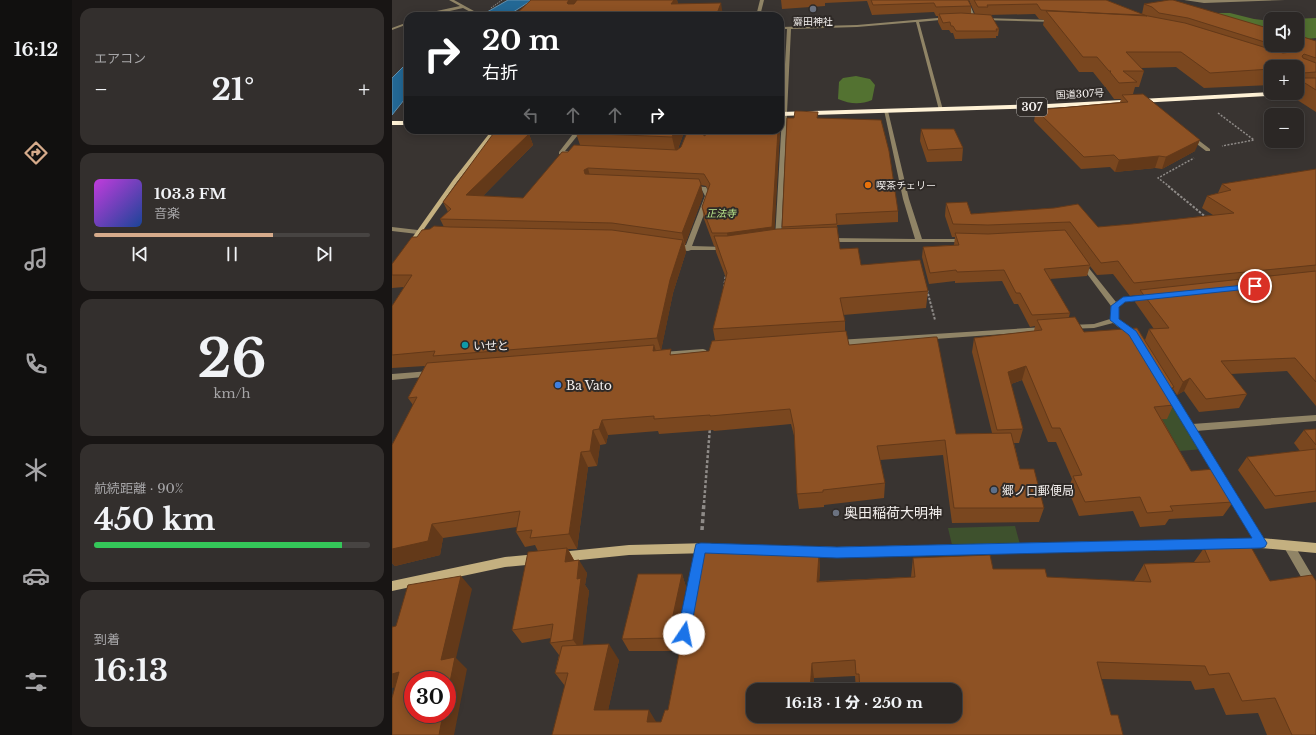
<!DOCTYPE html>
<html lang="ja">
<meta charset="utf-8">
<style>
body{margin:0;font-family:"Libre Baskerville","Noto Sans JP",serif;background:#332f2d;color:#f1f3f6;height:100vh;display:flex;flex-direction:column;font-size:15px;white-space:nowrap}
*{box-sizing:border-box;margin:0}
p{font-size:13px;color:#a6a5a7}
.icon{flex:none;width:22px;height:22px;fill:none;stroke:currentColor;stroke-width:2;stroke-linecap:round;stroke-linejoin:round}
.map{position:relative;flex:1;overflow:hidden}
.panel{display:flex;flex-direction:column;gap:8px;padding:8px;background:#181514;width:320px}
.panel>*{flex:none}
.guide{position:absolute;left:12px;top:12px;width:380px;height:122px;border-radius:12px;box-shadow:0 2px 10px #0003,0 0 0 1px #474442;background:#202124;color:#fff;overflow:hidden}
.fabs{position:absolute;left:872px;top:12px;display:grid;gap:8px}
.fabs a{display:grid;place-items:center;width:40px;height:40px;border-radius:8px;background:#2b2725;box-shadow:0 2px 10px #0003,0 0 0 1px #474442;font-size:20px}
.speed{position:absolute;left:12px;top:671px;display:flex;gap:8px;font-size:20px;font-weight:700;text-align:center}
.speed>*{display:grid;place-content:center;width:52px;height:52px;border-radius:50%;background:#2b2725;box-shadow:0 2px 10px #0003,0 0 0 1px #474442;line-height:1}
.speed .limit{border:6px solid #d22;background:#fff;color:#111}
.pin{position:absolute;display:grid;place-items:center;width:34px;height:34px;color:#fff;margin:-17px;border:2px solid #fff;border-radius:50%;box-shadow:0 1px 4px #0007}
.me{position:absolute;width:44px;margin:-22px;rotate:11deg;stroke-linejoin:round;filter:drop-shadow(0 0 3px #0008)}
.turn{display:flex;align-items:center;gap:14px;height:84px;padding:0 12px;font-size:18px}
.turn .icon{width:52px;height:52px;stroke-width:2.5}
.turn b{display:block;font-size:28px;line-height:34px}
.lanes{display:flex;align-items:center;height:38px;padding:0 12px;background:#0003;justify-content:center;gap:20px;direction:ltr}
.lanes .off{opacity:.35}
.big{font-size:30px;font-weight:800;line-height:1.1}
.panel .widget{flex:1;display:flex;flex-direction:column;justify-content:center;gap:6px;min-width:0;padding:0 14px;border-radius:12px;background:#332f2d}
.panel .dial{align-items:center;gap:0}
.dial b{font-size:52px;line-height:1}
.song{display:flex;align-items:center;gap:12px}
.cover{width:48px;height:48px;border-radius:6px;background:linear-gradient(135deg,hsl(290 70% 55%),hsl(220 70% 35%))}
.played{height:4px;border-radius:2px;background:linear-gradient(90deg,#d6ab8b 65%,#474442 65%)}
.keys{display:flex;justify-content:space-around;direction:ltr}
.heat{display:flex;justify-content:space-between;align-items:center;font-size:22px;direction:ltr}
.charge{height:6px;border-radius:3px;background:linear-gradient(90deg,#34c759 90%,#474442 0)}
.trip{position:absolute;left:354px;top:683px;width:216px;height:40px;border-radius:12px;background:#2b2725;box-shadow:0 2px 10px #0003,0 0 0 1px #474442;font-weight:800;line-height:40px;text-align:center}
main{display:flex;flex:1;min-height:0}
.dock{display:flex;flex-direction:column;width:72px;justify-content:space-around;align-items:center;background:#11100f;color:#a6a5a7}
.dock .icon{width:28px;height:28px}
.dock .active{color:#d6ab8b}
.dock b{font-size:18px;color:#f1f3f6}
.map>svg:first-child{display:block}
</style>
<main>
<nav class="dock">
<b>16:12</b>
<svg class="icon active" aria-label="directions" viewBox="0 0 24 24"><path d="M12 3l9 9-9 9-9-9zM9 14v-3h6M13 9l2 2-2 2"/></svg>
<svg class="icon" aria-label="music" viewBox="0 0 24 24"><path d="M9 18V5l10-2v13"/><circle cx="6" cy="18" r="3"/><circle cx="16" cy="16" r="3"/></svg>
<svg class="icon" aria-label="phone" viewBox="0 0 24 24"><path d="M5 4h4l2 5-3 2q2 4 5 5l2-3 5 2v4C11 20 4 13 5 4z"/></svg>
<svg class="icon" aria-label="climate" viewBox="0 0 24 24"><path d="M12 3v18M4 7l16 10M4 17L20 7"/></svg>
<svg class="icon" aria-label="car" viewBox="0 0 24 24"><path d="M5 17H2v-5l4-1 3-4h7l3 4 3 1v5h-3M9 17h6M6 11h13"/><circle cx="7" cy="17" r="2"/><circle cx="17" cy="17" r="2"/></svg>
<svg class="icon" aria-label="filters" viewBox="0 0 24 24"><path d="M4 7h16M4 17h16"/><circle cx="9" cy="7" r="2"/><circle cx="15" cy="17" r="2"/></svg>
</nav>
<section class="panel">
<div class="widget"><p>エアコン</p>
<div class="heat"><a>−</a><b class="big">21°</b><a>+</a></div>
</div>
<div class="widget">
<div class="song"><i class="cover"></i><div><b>103.3 FM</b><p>音楽</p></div></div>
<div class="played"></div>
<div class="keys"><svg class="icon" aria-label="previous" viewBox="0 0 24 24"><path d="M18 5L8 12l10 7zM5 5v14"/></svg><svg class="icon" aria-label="pause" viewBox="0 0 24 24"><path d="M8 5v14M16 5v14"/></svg><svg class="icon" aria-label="next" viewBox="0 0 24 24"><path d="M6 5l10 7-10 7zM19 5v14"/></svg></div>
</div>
<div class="widget dial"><b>26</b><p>km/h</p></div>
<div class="widget"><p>航続距離 · 90%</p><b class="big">450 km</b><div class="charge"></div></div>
<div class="widget"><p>到着</p><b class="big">16:13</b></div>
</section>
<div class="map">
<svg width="924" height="735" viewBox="0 0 924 735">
<rect width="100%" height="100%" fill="#393431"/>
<path fill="#3e512d" d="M761,403H783L811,449L788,451Z
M623,526L629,548L561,549L556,528Z"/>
<path fill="#537231" d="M818,13H838L862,19L879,21V36Z
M924,18V38L905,40V19H899Z
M464,76L478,79L483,85L480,100C468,105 458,104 446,99L447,82L451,78Z"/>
<path fill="#236895" stroke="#6190af" d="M116,0H140L115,16H88Z
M16,62V95L0,115V78Z"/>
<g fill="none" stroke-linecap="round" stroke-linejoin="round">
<path stroke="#8f8b88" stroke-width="1" stroke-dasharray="1.5 1" stroke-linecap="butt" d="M99,8L110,0"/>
<path stroke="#8f8b88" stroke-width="1.5" stroke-dasharray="2 1.5" stroke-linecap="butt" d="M826,113L862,140L830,146
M118,132L126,130
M778,187L766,178L802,158"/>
<path stroke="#8f8b88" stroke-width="2" stroke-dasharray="2.5 1.5" stroke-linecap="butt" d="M776,186L815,218
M332,287L334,274
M535,290L543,320"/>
<path stroke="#8f8b88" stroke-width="2.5" stroke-dasharray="3 2" stroke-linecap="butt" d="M312,503L318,427"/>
<path stroke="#8f8b88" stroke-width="3.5" stroke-dasharray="4 3" stroke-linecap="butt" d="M310,530L312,502"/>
<path fill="#908466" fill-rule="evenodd" d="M572,0H576L584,19L581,18Z
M184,130H190L173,151L182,152V154H167V152Z"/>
<path fill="#908466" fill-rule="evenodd" d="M57,0H62L91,16H86L71,8L36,16H31L40,12L68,6Z
M368,0H372L368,16H364Z
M792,0H893L812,3Z
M557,17L558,19L527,22L551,110L549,111L547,110L524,22L465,27L399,29L389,239L386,241L384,240L383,239L395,29H388V27L465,25Z
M590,18L663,20L665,21L663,22L589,20Z
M16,22V24L0,30V28Z
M492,110L496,111L517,199L530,239H572L574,240V242H436L433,240L436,238L523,239L511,199Z
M797,136H801L818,149V151H814L797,138Z
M300,186L314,187L319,196L300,246L333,247L335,248V250H299L296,251C291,250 283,250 280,247L283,245H294L313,196L310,190L298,189L297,188Z
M0,227L34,231L37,233L34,235L0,231Z
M690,261L692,262L724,302L731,298L757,295L758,297L757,299L733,302L727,307L726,319L743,331L746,336L745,338H739L737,335L721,323L702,328L675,329L674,327L678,325L702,324L718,319L719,306L687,263Z
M652,327L656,329L655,331L446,346L442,343L446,340Z
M311,349L314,350L315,352L314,354L271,358L267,355L271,352Z
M38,371L41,372L42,374L41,376L0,380V374Z
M777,391L780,392L800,424L924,415V421L804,431L873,540L874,543L873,546L869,548L865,546L773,394L774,392Z
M897,541L901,543L924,582V597L920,596L893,549L892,546L893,543Z"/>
<path fill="#c4b080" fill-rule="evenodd" d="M100,130H106L65,182L20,246H16L15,245L61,180Z
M869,538L924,543V553L869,548L445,557L376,555L372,553L371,550L372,547L376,545L445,547Z
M318,543L322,545L323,548L322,551L318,553L237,555L168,562L164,560L163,557L164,554L168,552L237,545Z
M145,554L149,556L150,559L149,562L145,564L113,567L0,591V581L113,557Z"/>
<path fill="#fff2d6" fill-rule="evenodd" d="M879,92V93H895L892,95L655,108L388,116V112L655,104Z
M0,121H16V125H0Z"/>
</g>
<path fill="#7a471f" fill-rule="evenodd" d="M285,0L286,4L331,16H123V15Z
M389,0H576L579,6V14H583L577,0H714L750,14L752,4L879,33V45H905L924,41V112L896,94V93H905V67H879V85L812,88L784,67L749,68L752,71L747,87H743L741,94L803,151L770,169L763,168L723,172L718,167L689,169L642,121L644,110L728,102L729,99H722L714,88V87H713L701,72H687L651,25L652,20L647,19L643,14L595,15L607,29L606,36H604V38L563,39L561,33H559L557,30H550L546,22V16H544L542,12L480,15L475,1L433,3V6L390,9Z
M427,118L506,211V222L445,225L448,249L469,265L536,291L534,308L451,315L453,321V332L457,345L564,434L600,433L580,352L582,338L642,331L643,326L638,327L626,304H622L610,281L563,283V281L537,284L530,257L531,247L562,245L563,237H560L553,216L554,203L579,214L662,208L706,227L740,224L821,215L810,208L815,196L826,193L830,184L924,169V406L895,371L839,374L855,394L847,408L807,412L792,391L785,395L781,389L779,394L783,402L775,419H770L799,471L841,502L831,516L777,519L773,525L748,527L741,511L687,516L676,490L680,479L664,442H656L630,380L619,384L631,429L627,443H622L628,469L652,508L647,522L560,523L551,455L488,460L493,483L492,498L432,505V507L407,509L405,494L403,439L399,424L322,431L321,430L267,434L266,431L216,435L214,444L208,445L205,466L196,467L185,549H176L182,560L195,573L193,585L197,591L190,645L227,660L216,710L264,722H269L276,710L290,638L289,634L427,554L428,571L427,581L519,577L521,558L655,577L742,581L752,564L802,562L812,548L924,735H875L866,713L834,715L822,688L803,690L799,681L709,679L719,715L731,735H160L173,686L163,673L167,655L158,643L159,638L130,643L120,630L146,551L143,545L133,547L124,532L125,527L51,538L48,555L3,566L0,563V445L21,405L16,398L33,366L0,368V306L12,287L0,288V264L25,237L38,229L52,227L48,219L56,212L51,202L137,134L141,145L91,196L131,198L176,152L188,145L184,133L292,132L286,149L313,136L315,130H388L382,230L390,229V227ZM309,185L314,186L316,190L310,207L312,219L322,246H323L324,252L334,278L321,329L323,340L317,351L280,355L269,350L281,293L294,252L293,245L311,196ZM698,266L705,275L721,274L738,296L745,295L743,302L762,329H757L753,340L692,332L677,317L678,313L658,279L695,276ZM463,676L464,690H563V716H468V720L419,722V716H361V690H421L422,678Z
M529,129L571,148L570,161L535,162L528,141Z
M924,429V502L873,509L846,470L855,457L908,451L902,443L912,430Z
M290,574L294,587L281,651H237L230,639Z"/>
<path fill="#633919" d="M177,0H190L179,15L175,3Z
M282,0H285L287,7L279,4Z
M329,3L331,16H324Z
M283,130H292V132L284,154L280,137Z
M386,130H388L382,240L337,246L335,233Z
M137,134L141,145L80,207L74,195Z
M808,140L803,151L770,169L774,157Z
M767,156L763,168L723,172L727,160Z
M196,168L199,180L196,182L192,170Z
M309,184L311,196L293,245L290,233Z
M291,240L294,252L281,293L269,351L265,338L278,280Z
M262,345L267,360L261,351Z
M634,366L630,380L613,386L616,372Z
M798,378L792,391L785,395L791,382Z
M782,387L775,401L776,390Z
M210,420L216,435L214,444L207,429Z
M201,430L208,445L205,466L198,451Z
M189,452L196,467L185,549L177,534Z
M40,524L51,538L48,555L3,566L0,563V549Z
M175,548L183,562H173Z
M427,554L428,571L426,599L425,582Z
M187,560L195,573L193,585L197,591L190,652L181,640L185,579Z
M290,574L294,587L281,651L276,638Z
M69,576L80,589L64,658L75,669L62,735H47L51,714H55V697L49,660Z
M217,644L227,660L213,725L202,710Z
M420,663L422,678L421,690H418Z
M7,672L21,684L0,688V674Z
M257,710L266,725L255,722Z
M416,716H419L418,735L416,722Z"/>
<path fill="#8e5224" stroke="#633919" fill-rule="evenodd" d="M139,0H177L175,3L176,4H182L185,0H282L279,4L329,3L324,16H145L146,15H123Z
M479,0H576L579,6L544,7L542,3L481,5Z
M582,0H714L755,16L649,10L645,4L595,5L596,7H586Z
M777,0H781L872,27L879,33V44L796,18L767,13L760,7L752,4Z
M654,11L751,15L793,23L891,53L899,52L898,50L881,45H905V37L908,36L924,41V58L912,54L910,56L911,58L924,63V72L911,73L912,78H924V90L905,78V67H879V69L818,73L789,52H734L752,71H731L745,82L727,83L718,72L719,71H717L705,57H691Z
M569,13L599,15L607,29H604L605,31H564L561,26H559L558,22L551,23L547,14Z
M751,94L808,140L774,157L767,156L727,160L722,155L692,157L644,110L736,102L730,95Z
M403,111L426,112L425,118L489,120L497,151L506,211L444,214L445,224L390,227L395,118H402Z
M529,129H562L571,148L536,150Z
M187,130H283L280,137L184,133Z
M296,130H304L313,136L315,130H386L380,227L335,233H320L310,207L318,184L312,174L196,168L192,170L193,174L307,179L309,184L290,233L220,223L48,219L59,209L51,202L101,134H137L74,195L131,198L170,152H176L182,145L285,150L289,147Z
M924,169V265L742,283L726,261L709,263L678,222L596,225L561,224L554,203L575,202L579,214L662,208L686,204L706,227L740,224L842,213L815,196L839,190L830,184Z
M42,226L58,227L220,230L291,240L278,280L265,338L41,356L43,351L0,355V306L20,275H0V264L20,237H25L30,230L38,229Z
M445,227L448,249L466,248L469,265L528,260L536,291L448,298L453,321L321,329L335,273L322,236H335L385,229Z
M673,230L698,265L652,269L678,313L640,315L628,293H624L612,270L565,272L564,270L538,273L531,247L567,245L563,233L596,234Z
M924,271V382L903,358L829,361L855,394L814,399L798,378L791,382L757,329L777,328L748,290Z
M683,317L692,332L745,328L782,387L776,390L783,402H780L782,405L762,407L799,471L822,469L841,502L778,506L781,511L755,513L748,497L693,502L681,476L690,475L668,428H660L634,366L616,372L631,429L605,430L582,338L650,330L645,320Z
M454,331L457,345L542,337H545L564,434L619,433L628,469H642L652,508H562L553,440L485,446L493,483L431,490V492L405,494L402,428L398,409L318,416V415L262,419V416L210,420L207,429L201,430L198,451L189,452L177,534L138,538L140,530L124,532L128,511L40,524L36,541L0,549V445L25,397L16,398L35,363L262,345L261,351L279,349L278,355L317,351L320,341Z
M924,429V445L912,430Z
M924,449V491L883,496L855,457Z
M309,545L427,554L425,582L523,577L521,558L598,555L601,569H653L655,577L759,582L752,564L818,562L812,548L859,547L878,581L920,575L924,581V735H900L883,698L850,701L837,673L817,675L813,666L705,662L719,715H726L731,735H160L176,673H163L170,646L217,644L202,710H257L255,722H269L273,710H276L291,634H289L302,570H304ZM463,660L464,674H467L468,690H563V716H469V720L416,722V716H361V690H418L420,663Z
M175,548L173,562L187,560L185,579L189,578L181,640L158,643L161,624L120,630L136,552Z
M246,574H290L276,638L230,639Z
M69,576L49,660L63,657L55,697V680H21V714H51L47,735H0V698L7,672L0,674V627L4,626L16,585Z"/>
<path fill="#1a73e8" stroke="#114b97" d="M863,284L867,286L866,288L733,302L727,307V319L744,331L873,540L875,543L873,547L869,548L445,558L313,553L298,634L296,638L292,640L287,638L285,634L303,548L304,544L309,543L445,547L860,538L737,335L718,320L719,306L731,297Z"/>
<g fill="#6b7280" stroke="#2f2a27" stroke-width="1.5">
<circle cx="421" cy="9" r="4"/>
<circle cx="444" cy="513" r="4"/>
</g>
<circle fill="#e8710a" stroke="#2f2a27" stroke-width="1.5" cx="476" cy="185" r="4"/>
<circle fill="#0f9aa8" stroke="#2f2a27" stroke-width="1.5" cx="73" cy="345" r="4"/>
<circle fill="#3f7fe0" stroke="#2f2a27" stroke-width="1.5" cx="166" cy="385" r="4"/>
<circle fill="#5c6f8a" stroke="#2f2a27" stroke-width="1.5" cx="602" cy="490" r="4"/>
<g text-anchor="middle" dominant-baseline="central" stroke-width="4" stroke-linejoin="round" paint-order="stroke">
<g font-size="10" fill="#f3efed" stroke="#2f2a27">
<text x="421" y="21">齋田神社</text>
<text x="484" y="185" text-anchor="start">喫茶チェリー</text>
</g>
<g font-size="10" fill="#f3efed" stroke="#2f2a27">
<text transform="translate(688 94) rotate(-3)">国道307号</text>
</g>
<g font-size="10" font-style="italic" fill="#bbea8e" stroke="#2f2a27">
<text x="329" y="213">正法寺</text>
</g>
<rect fill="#2f2a27" stroke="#b8b4b2" stroke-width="1" x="625" y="98" width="30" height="18" rx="3"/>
<g font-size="11" font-weight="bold" fill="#f3efed">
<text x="640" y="107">307</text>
</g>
<g font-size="12" fill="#f3efed" stroke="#2f2a27" text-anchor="start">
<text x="81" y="345">いせと</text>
<text x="174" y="385">Ba Vato</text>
<text x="610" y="490">郷ノ口郵便局</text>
</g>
<g font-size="14" fill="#f3efed" stroke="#2f2a27" text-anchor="start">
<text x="452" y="513">奥田稲荷大明神</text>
</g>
</g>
</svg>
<div class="fabs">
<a><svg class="icon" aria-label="sound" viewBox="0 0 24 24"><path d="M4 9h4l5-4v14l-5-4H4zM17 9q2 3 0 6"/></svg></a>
<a>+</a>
<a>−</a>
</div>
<div class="speed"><div class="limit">30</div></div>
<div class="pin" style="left:863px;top:286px;background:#d93025"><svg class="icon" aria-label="arrive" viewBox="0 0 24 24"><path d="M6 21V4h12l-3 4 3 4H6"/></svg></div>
<svg class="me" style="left:292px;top:634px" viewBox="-20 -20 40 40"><circle r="19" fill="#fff"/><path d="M0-13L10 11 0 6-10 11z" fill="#1a73e8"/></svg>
<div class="trip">16:13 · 1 分 · 250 m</div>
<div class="guide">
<div class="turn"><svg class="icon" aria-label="right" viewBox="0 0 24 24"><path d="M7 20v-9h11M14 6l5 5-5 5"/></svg><div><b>20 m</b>右折</div></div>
<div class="lanes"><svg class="icon off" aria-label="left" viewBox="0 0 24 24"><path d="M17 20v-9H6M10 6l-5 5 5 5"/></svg><svg class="icon off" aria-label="ahead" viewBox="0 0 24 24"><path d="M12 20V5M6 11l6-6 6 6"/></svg><svg class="icon off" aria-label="ahead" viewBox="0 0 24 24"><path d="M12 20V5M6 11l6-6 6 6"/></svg><svg class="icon" aria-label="right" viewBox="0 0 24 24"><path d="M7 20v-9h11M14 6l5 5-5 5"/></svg></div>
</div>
</div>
</main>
